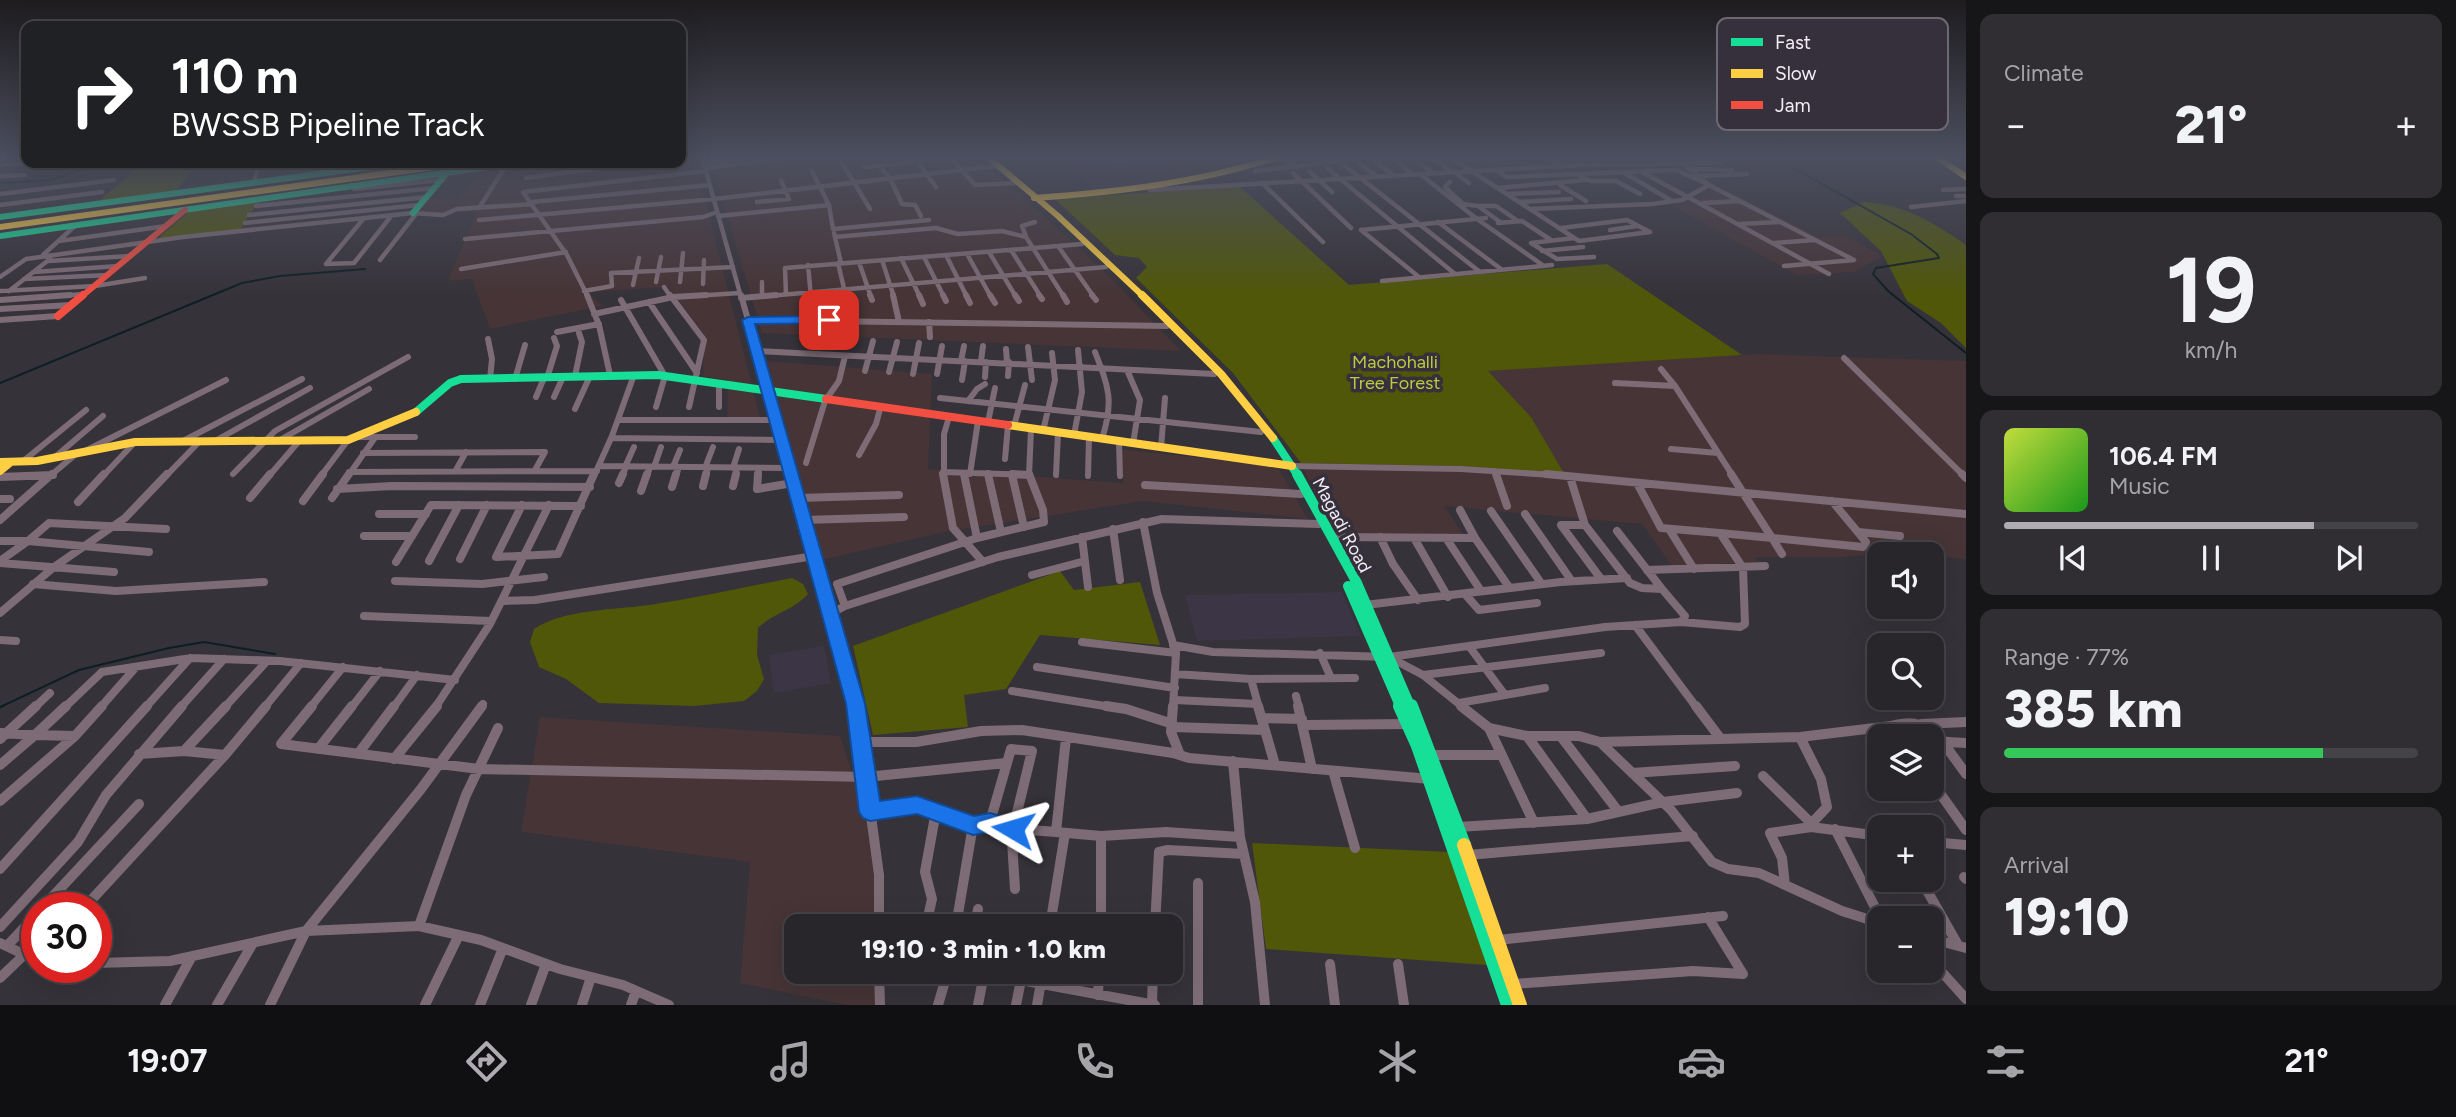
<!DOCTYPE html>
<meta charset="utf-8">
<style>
body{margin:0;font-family:Figtree,sans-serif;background:#302e33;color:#f1f3f6;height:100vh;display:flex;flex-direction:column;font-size:26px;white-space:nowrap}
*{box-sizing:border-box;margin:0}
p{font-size:23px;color:#a5a5a9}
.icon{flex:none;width:38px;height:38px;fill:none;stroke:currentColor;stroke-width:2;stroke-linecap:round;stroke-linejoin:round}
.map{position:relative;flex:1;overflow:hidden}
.sheet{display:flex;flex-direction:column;gap:14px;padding:14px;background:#161518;width:490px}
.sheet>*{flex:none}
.hud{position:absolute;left:21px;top:21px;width:665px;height:147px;border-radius:14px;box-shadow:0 7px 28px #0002,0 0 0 2px #444347;background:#202124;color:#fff;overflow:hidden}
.fabs{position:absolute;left:1867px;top:542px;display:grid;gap:14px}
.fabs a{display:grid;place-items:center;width:77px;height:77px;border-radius:14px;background:#28262b;box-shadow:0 7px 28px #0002,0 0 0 2px #444347;font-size:35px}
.speed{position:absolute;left:21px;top:892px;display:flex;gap:14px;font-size:35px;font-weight:700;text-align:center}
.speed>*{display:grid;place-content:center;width:91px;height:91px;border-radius:50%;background:#28262b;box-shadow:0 7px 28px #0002,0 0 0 2px #444347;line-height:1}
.speed .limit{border:10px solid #d22;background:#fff;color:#111}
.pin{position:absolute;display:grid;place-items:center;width:60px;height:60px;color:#fff;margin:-30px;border-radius:14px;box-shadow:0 4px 10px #0006}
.me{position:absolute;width:77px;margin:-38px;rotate:277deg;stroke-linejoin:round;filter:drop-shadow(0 0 5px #0008)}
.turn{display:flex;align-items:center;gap:24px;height:147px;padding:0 35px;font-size:32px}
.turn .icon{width:91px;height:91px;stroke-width:2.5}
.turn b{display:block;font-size:49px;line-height:60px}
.big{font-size:52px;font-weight:800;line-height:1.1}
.sheet .widget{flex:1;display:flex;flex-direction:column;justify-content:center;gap:10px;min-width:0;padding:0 24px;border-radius:14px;background:#302e33}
.sheet .dial{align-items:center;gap:0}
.dial b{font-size:91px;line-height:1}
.song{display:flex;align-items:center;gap:21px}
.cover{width:84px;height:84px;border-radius:10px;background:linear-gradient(135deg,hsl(70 70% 55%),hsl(120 70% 35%))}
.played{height:7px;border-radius:4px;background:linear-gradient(90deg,#b0abb3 75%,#444347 75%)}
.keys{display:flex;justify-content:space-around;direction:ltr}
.heat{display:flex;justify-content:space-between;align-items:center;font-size:38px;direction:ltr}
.charge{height:10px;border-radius:5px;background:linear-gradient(90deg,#34c759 77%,#444347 0)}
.trip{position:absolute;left:784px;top:914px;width:399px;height:70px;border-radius:14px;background:#28262b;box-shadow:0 7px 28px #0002,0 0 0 2px #444347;font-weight:800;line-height:70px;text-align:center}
.dock{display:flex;height:112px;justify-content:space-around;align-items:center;background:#100f11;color:#a5a5a9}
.dock .icon{width:49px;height:49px}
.dock .current{color:#b0abb3}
.dock b{font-size:32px;color:#f1f3f6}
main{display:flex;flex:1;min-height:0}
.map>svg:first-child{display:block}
</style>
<main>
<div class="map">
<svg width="1966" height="1005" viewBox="0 0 1966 1005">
<rect width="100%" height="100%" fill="#363239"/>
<path fill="#463436" d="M681,157H694L760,417H727L728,380L703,376L704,334L668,287L588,292L602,306L490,329L472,279L448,281L477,212L419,213L429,198L460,197L472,180L441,184L450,174L522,163H681Z
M710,157H978L1111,278L1181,351L762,333Z
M1717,186L1819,237H1847L1882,256L1854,272L1797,275L1671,205L1691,203Z
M1758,354L1966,361V560L1915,551L1843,557H1755L1758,562L1672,566L1642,524L1444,506L1463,534L1335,535L1301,463L1460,466L1564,475L1531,417L1487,371Z
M767,361L932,374L928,469L1123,483L1121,449L1278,467L1308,519L1143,501L945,532L821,560L779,416Z
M540,717L840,736L865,811L874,877V926H796V971H875L876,1005H847L740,983L750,862L521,832Z"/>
<path fill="#3c3545" d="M1070,157H1112L1119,164L1161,160L1185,179L1139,188L1093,191Z
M1342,592L1361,636L1197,641L1185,595Z
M824,646L831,683L774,693L769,655Z"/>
<path fill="#505708" d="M143,163H198L176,191L98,202Z
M1239,186L1349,285L1607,264L1742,355L1488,371L1531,417L1565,475L1460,466L1301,463L1233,373L1136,278L1147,267L1139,258L1115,255L1055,199Z
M258,202L240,230L158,238L191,210Z
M1864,202C1902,203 1936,224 1966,245V348L1941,323L1907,301L1881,251L1840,213Z
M1060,571L1074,590L1140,582L1160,645L1040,635L1006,689L964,695L968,727L873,735L853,646Z
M792,578L803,584L808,594C794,610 773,613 758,628L757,655L764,679L757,691L744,701L694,706L599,703L566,679L539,667L530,642L534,629C564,609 614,610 649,605C697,598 745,587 792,578Z
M1252,843L1449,852L1487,965L1266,949Z"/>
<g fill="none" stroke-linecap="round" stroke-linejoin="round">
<path stroke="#0e1f22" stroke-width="2" d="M1774,157L1911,234L1937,254L1939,258L1876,268L1873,274L1888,291L1966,353
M0,183L50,180L98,165
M0,383L242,283L280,276L365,269
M0,707L79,670L169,648L204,642L275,654"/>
<path stroke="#0e1f22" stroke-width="2.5" d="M0,707L3,706"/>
<path stroke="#7d6c75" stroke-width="4.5" d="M702,157L741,297
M871,157L873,159
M967,157L951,158L975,185L1016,183
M1115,157L1117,160L1149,157
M1277,157L1296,167
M1391,157L1412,174
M1411,157L1432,172
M1431,157L1451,171
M1450,157L1579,241L1650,232L1627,220L1561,228
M1549,157L1562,167
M1675,157L1709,185L1854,260L1784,266
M1455,160L1524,157
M841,161L870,209
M1285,161L1304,157
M1339,161L1480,272
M1376,162L1392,174
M703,163L746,157
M1359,163L1375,175
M919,164L936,187
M0,165L22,164
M865,167L951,158
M528,168L566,163
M705,168L797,157
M881,168L890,178L902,204L915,205L921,216
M1327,168L1455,274
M1691,169L1732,170
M1496,170L1507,177L1677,170L1705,183
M1255,171L1346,160
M1310,172L1332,192
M1454,172L1469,183
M1623,172L1672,201
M1642,172L1829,274
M1293,173L1351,228
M1420,174L1477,219L1544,266
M1576,174L1591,181H1616L1640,194
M0,176L25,175
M1699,176L1747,174
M526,178L635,163
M254,182L259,163
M1450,182L1445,187L1463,204L1478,206
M1262,183L1323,242
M1560,185L1586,201
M1497,188L1587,180
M354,189L440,180
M1150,190L1578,165L1722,163
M1943,190L1966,189
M523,192L567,255L588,297
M523,192L706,171
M0,194L114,180
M1507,194L1559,192
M1956,196H1966
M531,202L710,185
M757,202L789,199L781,180
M1519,202L1571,199
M1703,203L1740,201
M0,205L102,192
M829,205L833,229L929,220
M256,206L434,188
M1911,207L1966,201
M479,208L507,164
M1530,209L1652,204L1682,200L1709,185
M249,215L427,197
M718,216L829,205L812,171
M479,220L714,199L996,166
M1438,222L1501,269
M1500,222L1478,206H1496L1518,221
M245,223L419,205
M1498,223L1522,221L1551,240
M1739,224L1780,222
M1361,230L1486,218
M1361,230L1419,277
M1610,230L1637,226
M834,233L841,263
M835,237L936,228L958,234L1002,231L1026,237L1022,226L1035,222
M1026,237L1064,297
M1574,238L1531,243L1557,259L1594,257
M465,239L703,217L717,212
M59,241L166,226
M1774,243L1815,240
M1058,246L1082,244
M1011,250L1041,297
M1542,251L1583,247
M989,252L1016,297
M967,254L991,297
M43,255L76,225
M946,255L967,297
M924,257L944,297
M901,258L920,297
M380,260L415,215
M882,260L894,297
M48,261L130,256
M859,262L871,297
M838,263L846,297
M326,264L354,263L392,215
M326,264L364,218
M808,265L811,297
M461,269L566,252
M34,272L118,266
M0,277L26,259L183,237L413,213L443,215L457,209L533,204
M24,279L108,275
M1382,281L1552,265
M656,282L661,257
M680,282L683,253
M762,282V296
M703,284L704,260
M633,285L639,258
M664,287L671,297
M0,291L95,286L145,278
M9,291L50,259
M584,291L612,286L611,273L733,267
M786,294L785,268L1058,246L1094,297
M45,297L84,294
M677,297L740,293
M755,297L1106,267"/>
<path stroke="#7d6c75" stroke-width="6" d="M587,295L599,325L610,375
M670,295L704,340L689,407
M741,295L792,476
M811,295L812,305
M846,295L848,320
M870,295L872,300
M893,295L899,322
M919,295L923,304
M943,295L946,301
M966,295L970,303
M990,295L995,303
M1015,295L1019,301
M1039,295L1042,299
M1063,295L1067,302
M1092,295L1096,300
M741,298L776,295
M0,300L70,295
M621,300L665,376L656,407
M649,302L697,373
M0,309L71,305
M594,314L673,297L706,295
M0,320L58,316
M748,320L1167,326
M929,322L930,337
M557,332L599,324
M488,339L492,359L490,379
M1028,347L1032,380
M1006,349L1007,362
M756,351L1214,374
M1095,352C1109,388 1114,401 1102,439
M1844,358L1964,476
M961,361L964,346
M981,361L983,346
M1661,369L1675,386
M1127,370L1140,400L1133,444
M865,371L873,341
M889,372L897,342
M913,374L919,343
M937,374L942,346
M575,376L582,342L579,333
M1008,376L1009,362
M985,377L986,362
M547,378L557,346L554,338
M515,379L525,345
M962,380L965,361
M719,383V407
M1615,383L1675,386L1733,476
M536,397L544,378
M554,397L563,377
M940,398L1261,432
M968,401L977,389L985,384
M575,409L590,376
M618,420H776
M988,422L995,388
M1014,426L1025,385
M1043,431L1055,380L1052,353
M1074,435L1082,392L1078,350
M357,437H415
M612,438L781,440
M280,440L369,389
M183,441L302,379
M215,441L310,388
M1119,442L1120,476
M1161,448L1165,398
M1671,449L1718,453
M87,450L226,380
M363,453L545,452L535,470
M859,455L876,424L880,409
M55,457L103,416
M1005,459L1008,425
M22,462L86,410
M806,463L825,401L839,381L845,356
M599,466L789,468
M1292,466L1461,469L1568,476
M625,467L634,447
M654,467L661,447
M673,467L680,450
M705,468L713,447
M733,468L739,449
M456,470L466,452
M1495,471L1497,476
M349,472L597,471
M943,472L1029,475
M964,473L965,476
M233,474L275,431L408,357
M970,474L978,421
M1056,475L1058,433
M22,476L53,475
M50,476L76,454
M103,476L135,442
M166,476L200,441
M269,476L300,440
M321,476L348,440
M348,476L374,439
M594,476L612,436L634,375
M622,476L626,467
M647,476L650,467
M676,476L679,467
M706,476L708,468
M735,476L737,468
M758,476L759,468
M944,476V434L949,417
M1029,476L1031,429
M1088,476L1089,437"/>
<path stroke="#7d6c75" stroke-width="8" d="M758,474L757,489L793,483
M791,474L856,708
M943,474L953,528L983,562
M964,474L977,538
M988,474L1001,532
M1012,474L1029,475
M1496,474L1507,506
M1546,474L1966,514
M1731,474L1772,538L1863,547L1866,542L1832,501
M1962,474L1966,478
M1012,475L1024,527
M0,477L53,475
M1570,477L1585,525L1630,583L1642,588L1662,589L1617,531
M619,483L623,474
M1145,485L1301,494
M703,486L706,474
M733,486L736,474
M672,487L676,474
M337,489L392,486L590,487
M641,491L647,474
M250,498L270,474
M332,498L349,474
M798,498L899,495
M0,499H10
M303,501L323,474
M78,502L104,474
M522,505L496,557L558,554L594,474
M1460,510L1475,538L1509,587
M1491,511L1541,583
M379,514H426
M1525,514L1571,580
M0,520L52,474
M804,520L904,517
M1143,522L1157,593L1176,653L1173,708
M1585,525H1561L1601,579
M1113,529L1120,580
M1669,529L1694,569
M1858,532L1900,536
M1720,533L1772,538L1782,554
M364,536H412
M1082,537L1088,587
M1332,537L1475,538
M1380,537L1393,564L1418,600
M1414,538L1448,597
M1446,538L1481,591
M0,541H28L0,561
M28,541L49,523L166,529
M28,541L149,552
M460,559L487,505
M429,561L459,505
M396,562L431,505L581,506
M0,563L114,572
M1647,570L1765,566
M1032,575L1085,561
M395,581L482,584L544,577
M33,584L116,591L264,582
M1662,589L1685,616L1681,622
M1465,594L1479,610L1537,603
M502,601L535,600L814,556
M1365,605L1561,582L1627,578
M845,606L837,584L977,538L1044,522L1043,510L1029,474
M0,613L54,567L125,518L167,474
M830,614L845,606L998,557L1162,519L1318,524
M364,616L491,621
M1635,625L1697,708
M0,640L16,641
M1082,642L1176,653
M1173,645L1213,652L1389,657L1605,627L1681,622L1740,627L1745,624L1743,568L1720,533L1661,528L1637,483
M1320,653L1331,678
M1389,657L1423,675L1464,708
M1037,667L1175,688
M1175,674L1251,679L1355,678
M1423,675L1601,653
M1251,679L1259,708
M1012,691L1117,708
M1505,695L1545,688
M1296,696L1299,708
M1175,700L1258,704
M1459,703L1505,695L1469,646
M34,708L50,693
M64,708L102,672L191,658L280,661L455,680
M100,708L136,667
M145,708L190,658
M180,708L224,659
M224,708L267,661
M264,708L301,663
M310,708L343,667
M351,708L380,671
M393,708L417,675
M435,708L490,624L549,505
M480,708L483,704"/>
<path stroke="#7d6c75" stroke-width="10" d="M312,706L281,744L479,769L866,777L1006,763
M856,706L879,875V926
M1106,706L1126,709L1173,724
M1173,706L1171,732L1180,755
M1258,706L1275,765
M1298,706L1312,769
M1461,706L1489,728L1527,736H1579L1600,742L1671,810L1712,862L1728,869L1759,873L1842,911L1880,923
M1696,706L1720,738
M1262,718L1302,719
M1921,724L1966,722
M1304,725L1408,724
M1891,726C1928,717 1917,732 1943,741C1949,743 1959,742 1966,743
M1172,727L1265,730
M1489,728L1534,823
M0,733L35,735L66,706
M1527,736L1587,819
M1800,737L1821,779L1827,807L1810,825
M1562,738L1618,811
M0,739L36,706
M1942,741L1966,774
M861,742H916L981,731L1022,730L1173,753L1189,758L1430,779
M1600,742L1800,737L1891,726L1899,737
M318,749L352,706
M139,754L184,751
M358,754L394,706
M225,755L184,751L226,706
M1431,755H1502
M394,759L437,706
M1233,761L1240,837L1255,902L1265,1005
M0,765L35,735L75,736
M1333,771L1355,848
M1632,773L1735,766
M1763,776L1810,822
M1932,782L1966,830
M0,801L75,736L102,706
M870,812L917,805L973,825
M990,822L1011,749L1032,751L1013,829
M1458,827L1587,819L1663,802L1737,793
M1005,828L1012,841L1015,889
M1835,829L1881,919
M1056,832L1101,836L1166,832L1240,837
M1101,836V926
M1932,842L1966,845
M1468,855L1693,836
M0,869L147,706
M1964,877L1966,879
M1921,880L1958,945
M1198,883V1005
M1785,885L1782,858L1770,833L1811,827L1880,836
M42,908L139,804
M84,908L225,755L266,706
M419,926L466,795L498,728
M926,926L932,899L925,872L936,811
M956,926L973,825L990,822L1005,828L1056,832L1066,738
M975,926L978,909
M1013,926L1014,922
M1050,926L1065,833
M1155,926L1159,852L1168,850L1244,854
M0,927L78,842L106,795L182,706
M1932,939L1966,948
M1498,940L1723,916
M0,943L21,953L37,955
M7,946L37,914
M1932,961L1966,999
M96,963L170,961L306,931L419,926L481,940L560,969L623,985L669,1005
M1330,964L1335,1005
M1398,964L1404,1005
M879,971L880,1005
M972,971L1155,1005
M0,978L25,954
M1513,984L1693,971L1743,974L1708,917
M1098,995L1099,971
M1152,1004L1153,971
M165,1005L192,956
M217,1005L253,943
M270,1005L306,931L421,789L482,706
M425,1005L459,935
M480,1005L503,948
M531,1005L546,964
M582,1005L591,977
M631,1005L636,991
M938,1005L948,971
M978,1005L984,974
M1016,1005L1021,980
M1037,1005L1043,971"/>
<path stroke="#16e098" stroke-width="6" d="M0,159L4,157
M413,213L447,173
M0,217L399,163
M0,236L516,163"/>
<path stroke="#16e098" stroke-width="8" d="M416,412L450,383L461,379L658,375L826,399
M1273,438L1298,476"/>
<path stroke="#16e098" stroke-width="10" d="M1297,474L1357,583L1411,708
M1348,586L1401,708"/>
<path stroke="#16e098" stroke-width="14" d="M1400,706L1418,746L1508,1005
M1411,706L1464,845"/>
<path stroke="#ffcf43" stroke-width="6" d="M988,157L1058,216L1144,297
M1937,157L1966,177
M1034,198C1117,192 1198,183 1278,157
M0,227L441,166"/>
<path stroke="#ffcf43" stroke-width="8" d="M1142,295L1221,374L1273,438
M1008,425L1292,466
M0,462L37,461L135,442L348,440L416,412
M0,471L11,462"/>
<path stroke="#ffcf43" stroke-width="14" d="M1464,845L1520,1005"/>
<path stroke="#f24e42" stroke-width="6" d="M442,163V166L457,167L469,163
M81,297L185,210"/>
<path stroke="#f24e42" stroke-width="8" d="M58,316L83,295
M826,399L1008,425"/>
</g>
<linearGradient id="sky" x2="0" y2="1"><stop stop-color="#1e1c1f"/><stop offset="0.53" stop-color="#4c4f5f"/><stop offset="1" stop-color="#4c4f5f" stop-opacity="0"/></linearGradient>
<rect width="1966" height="297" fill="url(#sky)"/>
<path fill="#1a73e8" stroke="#114b97" stroke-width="2" d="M829,316L835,320L833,323L755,324L865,704L880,801L917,796L974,816L990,813L1021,822L1024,829L1021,835L1013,838L990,832L973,835L917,814L870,821L863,818L859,812L846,704L742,320L748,317Z"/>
<g text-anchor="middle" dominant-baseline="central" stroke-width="7" stroke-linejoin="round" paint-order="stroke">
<g font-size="18" fill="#bbcb40" stroke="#362f3c">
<text x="1395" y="362">Machohalli<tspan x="1395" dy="21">Tree Forest</tspan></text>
</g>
<g font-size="18" fill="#f1ecf5" stroke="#362f3c">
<text transform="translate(1342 525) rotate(62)">Magadi Road</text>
</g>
</g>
<rect x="1717" y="18" width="231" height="112" rx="10" fill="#362f3c" stroke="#6e6874" stroke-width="2"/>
<rect x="1731" y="38" width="32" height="8" fill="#16e098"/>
<rect x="1731" y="69" width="32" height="9" fill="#ffcf43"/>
<rect x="1731" y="101" width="32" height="8" fill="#f24e42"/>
<g font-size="19" fill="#f1ecf5">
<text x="1775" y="49">Fast</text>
<text x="1775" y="80">Slow</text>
<text x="1775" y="112">Jam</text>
</g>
</svg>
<div class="fabs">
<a><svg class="icon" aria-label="sound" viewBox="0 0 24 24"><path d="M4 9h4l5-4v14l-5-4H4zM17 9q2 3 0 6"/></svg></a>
<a><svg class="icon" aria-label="search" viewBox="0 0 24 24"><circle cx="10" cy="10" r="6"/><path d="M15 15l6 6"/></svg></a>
<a><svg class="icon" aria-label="layers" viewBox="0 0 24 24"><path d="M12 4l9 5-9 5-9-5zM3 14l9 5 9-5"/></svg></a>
<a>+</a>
<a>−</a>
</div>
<div class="speed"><div class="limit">30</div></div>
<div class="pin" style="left:829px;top:320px;background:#d93025"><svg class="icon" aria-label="arrive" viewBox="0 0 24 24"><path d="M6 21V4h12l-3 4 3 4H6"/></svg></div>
<svg class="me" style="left:1013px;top:829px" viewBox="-20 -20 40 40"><path d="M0-17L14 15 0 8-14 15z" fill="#1a73e8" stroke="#fff" stroke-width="4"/></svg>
<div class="trip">19:10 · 3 min · 1.0 km</div>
<div class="hud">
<div class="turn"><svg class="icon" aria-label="right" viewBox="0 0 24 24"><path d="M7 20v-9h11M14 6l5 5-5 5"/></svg><div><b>110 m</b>BWSSB Pipeline Track</div></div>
</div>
</div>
<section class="sheet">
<div class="widget"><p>Climate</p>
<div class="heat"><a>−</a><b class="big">21°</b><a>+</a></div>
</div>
<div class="widget dial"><b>19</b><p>km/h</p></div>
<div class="widget">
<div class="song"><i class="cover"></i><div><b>106.4 FM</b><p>Music</p></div></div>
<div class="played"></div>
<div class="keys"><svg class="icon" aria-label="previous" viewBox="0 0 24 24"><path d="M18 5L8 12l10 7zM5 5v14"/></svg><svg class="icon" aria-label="pause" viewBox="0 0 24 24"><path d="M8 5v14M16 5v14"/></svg><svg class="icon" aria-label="next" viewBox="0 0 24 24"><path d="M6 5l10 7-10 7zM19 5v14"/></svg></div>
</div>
<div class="widget"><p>Range · 77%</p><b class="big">385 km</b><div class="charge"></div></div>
<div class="widget"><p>Arrival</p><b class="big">19:10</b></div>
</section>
</main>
<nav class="dock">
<b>19:07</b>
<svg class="icon current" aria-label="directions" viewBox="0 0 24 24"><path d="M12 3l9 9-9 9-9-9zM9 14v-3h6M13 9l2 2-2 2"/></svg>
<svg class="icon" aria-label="music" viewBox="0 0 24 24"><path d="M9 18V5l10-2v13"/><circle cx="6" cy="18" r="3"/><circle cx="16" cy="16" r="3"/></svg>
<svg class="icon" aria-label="phone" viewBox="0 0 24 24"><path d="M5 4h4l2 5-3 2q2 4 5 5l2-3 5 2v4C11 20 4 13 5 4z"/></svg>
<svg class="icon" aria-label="climate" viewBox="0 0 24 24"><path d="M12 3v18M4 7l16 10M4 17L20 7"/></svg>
<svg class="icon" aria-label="car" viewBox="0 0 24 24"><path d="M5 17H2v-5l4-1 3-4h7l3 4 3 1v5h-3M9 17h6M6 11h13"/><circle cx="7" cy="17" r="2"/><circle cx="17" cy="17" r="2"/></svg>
<svg class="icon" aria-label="filters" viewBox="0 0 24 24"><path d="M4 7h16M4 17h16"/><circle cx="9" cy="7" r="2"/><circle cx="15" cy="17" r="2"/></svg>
<b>21°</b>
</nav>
